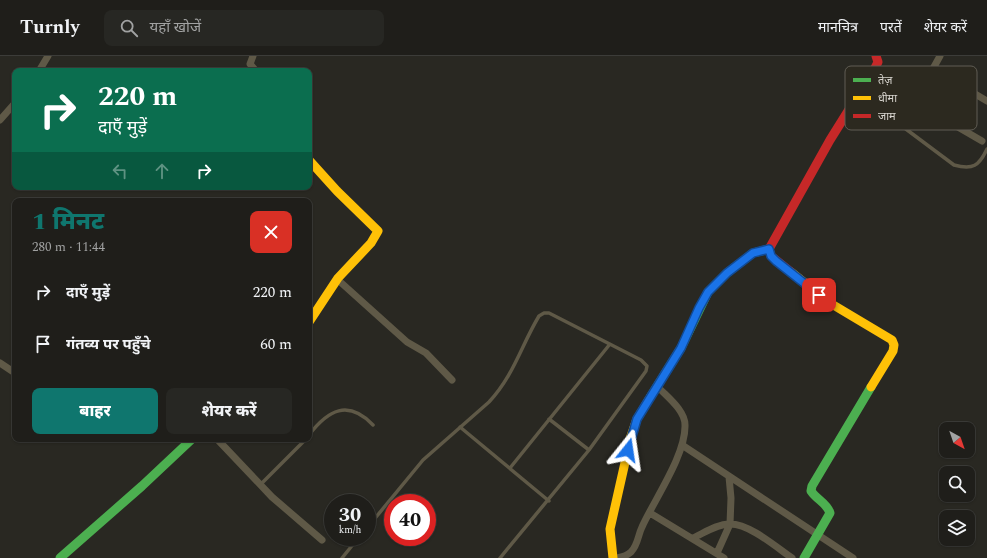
<!DOCTYPE html>
<html lang="hi">
<meta charset="utf-8">
<style>
:root{--surface:#1f1e1a;--page:#272723;--text:#f1f3f6;--muted:#a1a2a2;--line:#3c3c39;--accent:#0f766e}
body{margin:0;font-family:Spectral,"Noto Sans Devanagari",serif;background:var(--page);color:var(--text);height:100vh;display:flex;flex-direction:column;font-size:15px;white-space:nowrap}
*{box-sizing:border-box;margin:0}
p{font-size:13px;color:var(--muted)}
.icon{flex:none;width:22px;height:22px;fill:none;stroke:currentColor;stroke-width:2;stroke-linecap:round;stroke-linejoin:round}
.map{position:relative;flex:1;overflow:hidden}
.panel{position:absolute;left:12px;top:142px;width:300px;height:244px;display:flex;flex-direction:column;background:var(--surface);border-radius:8px;box-shadow:0 1px 3px #0004,0 0 0 1px var(--line)}
.panel>*{flex:none}
.guide{position:absolute;left:12px;top:12px;width:300px;height:122px;border-radius:8px;box-shadow:0 1px 3px #0004,0 0 0 1px var(--line);background:#0b6e4f;color:#fff;overflow:hidden}
.needle{width:26px;rotate:140deg}
.buttons{position:absolute;left:939px;top:366px;display:grid;gap:8px}
.buttons a{display:grid;place-items:center;width:36px;height:36px;border-radius:8px;background:var(--surface);box-shadow:0 1px 3px #0004,0 0 0 1px var(--line);font-size:20px}
.speed{position:absolute;left:324px;top:438px;display:flex;gap:8px;font-size:20px;font-weight:700;text-align:center}
.speed>*{display:grid;place-content:center;width:52px;height:52px;border-radius:50%;background:var(--surface);box-shadow:0 1px 3px #0004,0 0 0 1px var(--line);line-height:1}
.speed small{font-size:10px;font-weight:400}
.speed .limit{border:6px solid #d22;background:#fff;color:#111}
.pin{position:absolute;display:grid;place-items:center;width:34px;height:34px;color:#fff;margin:-17px;border-radius:8px;box-shadow:0 2px 6px #0006}
.me{position:absolute;width:44px;margin:-22px;rotate:15deg;stroke-linejoin:round;filter:drop-shadow(0 0 3px #0008)}
.turn{display:flex;align-items:center;gap:14px;height:84px;padding:0 20px;font-size:18px}
.turn .icon{width:52px;height:52px;stroke-width:2.5}
.turn b{display:block;font-size:28px;line-height:34px}
.lanes{display:flex;align-items:center;height:38px;padding:0 20px;background:#0003;justify-content:center;gap:20px;direction:ltr}
.lanes .off{opacity:.35}
.round{display:grid;place-items:center;flex:none;width:42px;height:42px;border-radius:8px;background:var(--page)}
.head{display:flex;align-items:center;justify-content:space-between;height:68px;padding:0 20px}
h1{font-size:24px;font-weight:800;line-height:30px;color:var(--accent)}
.button{display:flex;gap:8px;margin-top:auto;padding:8px 20px}
.button a{flex:1;height:46px;border-radius:8px;background:var(--accent);color:#fff;font-size:16px;font-weight:800;line-height:46px;text-align:center}
.button a+a{background:var(--page);color:var(--text)}
ul{padding:0;list-style:none}
li{display:flex;align-items:center;gap:12px;height:52px;padding:0 20px}
li div{flex:1}
li b{display:block;font-size:15px}
li em{font-style:normal}
header{display:flex;align-items:center;gap:24px;box-sizing:border-box;height:56px;padding:0 20px;background:var(--surface);border-bottom:1px solid var(--line)}
header strong{font-size:19px}
nav{display:flex;gap:22px;margin-inline-start:auto;font-size:14px}
.search{width:280px;height:36px;background:var(--page);display:flex;align-items:center;gap:10px;box-sizing:border-box;padding:0 14px;border-radius:8px;color:var(--muted);font-size:15px}
.map>svg:first-child{display:block}
</style>
<header>
<strong>Turnly</strong>
<div class="search"><svg class="icon" aria-label="search" viewBox="0 0 24 24"><circle cx="10" cy="10" r="6"/><path d="M15 15l6 6"/></svg>यहाँ खोजें</div>
<nav><a>मानचित्र</a><a>परतें</a><a>शेयर करें</a></nav>
</header>
<div class="map">
<svg width="987" height="502" viewBox="0 0 987 502">
<rect width="100%" height="100%" fill="#292822"/>
<g fill="none" stroke-linecap="round" stroke-linejoin="round">
<path stroke="#5f5947" stroke-width="3.5" d="M859,38L954,109C973,114 979,110 987,93
M549,363L589,394
M460,371L549,445
M309,379C328,354 348,343 373,369
M510,412L610,288
M260,429L306,383
M367,472L423,404L489,346C514,319 521,290 539,260L544,257H549L641,304L647,310L646,315L589,394L500,502
M342,502L359,481"/>
<path stroke="#5f5947" stroke-width="7" d="M253,0L250,8L256,15
M933,13L987,45
M39,15L48,0
M870,20L982,85
M915,45L940,0
M0,64L15,47
M337,223L407,286L426,297L452,324
M0,307L15,317
M217,383L272,441L322,484
M682,389L853,502
M650,457L724,502
M693,482C704,477 717,468 730,468C750,468 776,491 792,502
M717,497L730,468L731,442L729,421
M617,502C622,501 627,500 631,496C638,489 638,479 642,471C654,444 686,399 685,369C685,354 667,341 657,330"/>
<path stroke="#4caf50" stroke-width="9" d="M651,340L681,292L708,236L727,217L753,197L769,193
M60,502L142,430L192,383
M804,502L830,457C827,447 817,444 811,435L812,430L871,331"/>
<path stroke="#ffc107" stroke-width="9" d="M309,104L337,135L378,175L371,187L338,222L309,266
M791,216L830,247L892,284L894,289L893,295L871,331
M613,502L610,473L631,380L637,363L651,340"/>
<path stroke="#c62828" stroke-width="9" d="M791,216L771,200L769,193L830,84L875,12L878,6L876,0"/>
</g>
<g fill="none" stroke-linecap="round" stroke-linejoin="round">
<defs>
<path id="route" d="M628,394L637,363L681,292L699,252L708,236L727,217L753,197L769,193L771,200L776,205L819,239"/>
</defs>
<use href="#route" stroke="#114b97" stroke-width="10"/>
<use href="#route" stroke="#1a73e8" stroke-width="7"/>
</g>
<rect x="845" y="10" width="132" height="64" rx="6" fill="#2c291f" stroke="#605d54" stroke-width="1"/>
<rect x="853" y="22" width="18" height="4" fill="#4caf50"/>
<rect x="853" y="40" width="18" height="4" fill="#ffc107"/>
<rect x="853" y="58" width="18" height="4" fill="#c62828"/>
<g font-size="11" fill="#d9d6d0">
<text x="878" y="28">तेज़</text>
<text x="878" y="46">धीमा</text>
<text x="878" y="64">जाम</text>
</g>
</svg>
<div class="buttons">
<a><svg class="needle" viewBox="-14 -14 28 28"><path d="M0-13l5 13h-10z" fill="#e53935"/><path d="M0 13l5-13h-10z" fill="#a1a2a2"/></svg></a>
<a><svg class="icon" aria-label="search" viewBox="0 0 24 24"><circle cx="10" cy="10" r="6"/><path d="M15 15l6 6"/></svg></a>
<a><svg class="icon" aria-label="layers" viewBox="0 0 24 24"><path d="M12 4l9 5-9 5-9-5zM3 14l9 5 9-5"/></svg></a>
</div>
<div class="speed"><div>30<small>km/h</small></div><div class="limit">40</div></div>
<div class="pin" style="left:819px;top:239px;background:#d93025"><svg class="icon" aria-label="arrive" viewBox="0 0 24 24"><path d="M6 21V4h12l-3 4 3 4H6"/></svg></div>
<svg class="me" style="left:628px;top:394px" viewBox="-20 -20 40 40"><path d="M0-17L14 15 0 8-14 15z" fill="#1a73e8" stroke="#fff" stroke-width="4"/></svg>
<div class="guide">
<div class="turn"><svg class="icon" aria-label="right" viewBox="0 0 24 24"><path d="M7 20v-9h11M14 6l5 5-5 5"/></svg><div><b>220 m</b>दाएँ मुड़ें</div></div>
<div class="lanes"><svg class="icon off" aria-label="left" viewBox="0 0 24 24"><path d="M17 20v-9H6M10 6l-5 5 5 5"/></svg><svg class="icon off" aria-label="ahead" viewBox="0 0 24 24"><path d="M12 20V5M6 11l6-6 6 6"/></svg><svg class="icon" aria-label="right" viewBox="0 0 24 24"><path d="M7 20v-9h11M14 6l5 5-5 5"/></svg></div>
</div>
<section class="panel">
<div class="head"><div><h1>1 मिनट</h1><p>280 m · 11:44</p></div><a class="round" style="background:#d93025;color:#fff"><svg class="icon" aria-label="close" viewBox="0 0 24 24"><path d="M6 6l12 12M18 6L6 18"/></svg></a></div>
<ul>
<li><svg class="icon" aria-label="right" viewBox="0 0 24 24"><path d="M7 20v-9h11M14 6l5 5-5 5"/></svg><div><b>दाएँ मुड़ें</b></div><em>220 m</em></li>
<li><svg class="icon" aria-label="arrive" viewBox="0 0 24 24"><path d="M6 21V4h12l-3 4 3 4H6"/></svg><div><b>गंतव्य पर पहुँचे</b></div><em>60 m</em></li>
</ul>
<div class="button"><a>बाहर</a><a>शेयर करें</a></div>
</section>
</div>
